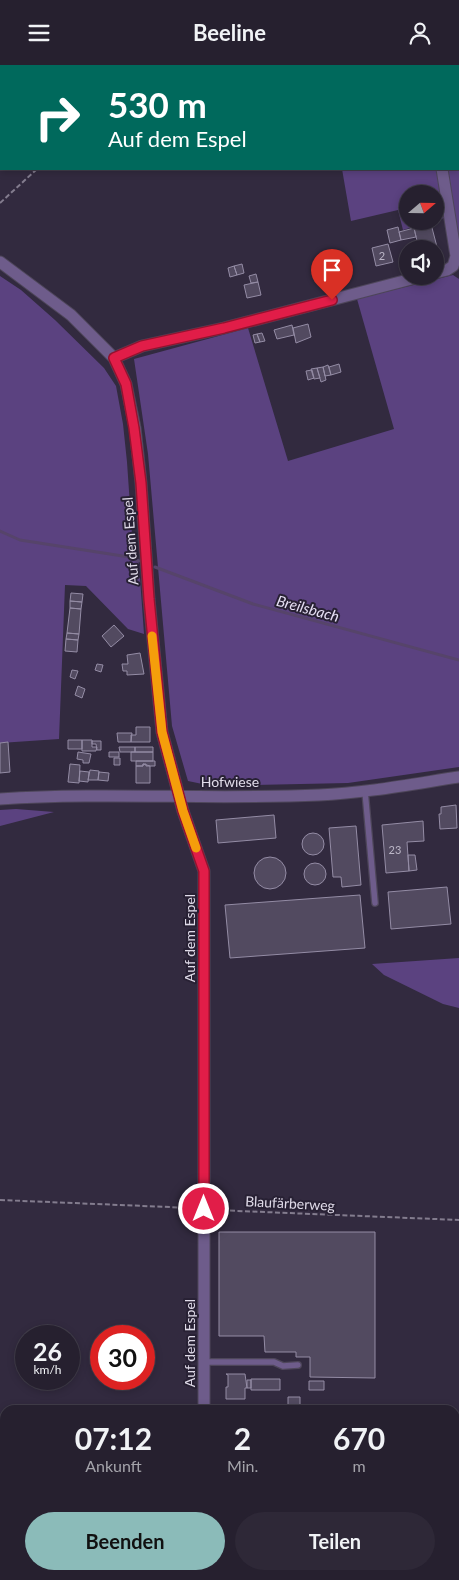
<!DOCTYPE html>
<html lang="de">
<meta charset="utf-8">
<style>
:root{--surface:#26202f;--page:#2e2837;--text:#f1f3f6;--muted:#a4a3aa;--line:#423e4b;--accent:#8bbbb9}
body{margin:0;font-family:Lato,sans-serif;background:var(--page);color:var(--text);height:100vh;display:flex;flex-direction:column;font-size:19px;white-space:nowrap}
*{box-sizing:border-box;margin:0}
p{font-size:16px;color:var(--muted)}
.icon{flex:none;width:28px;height:28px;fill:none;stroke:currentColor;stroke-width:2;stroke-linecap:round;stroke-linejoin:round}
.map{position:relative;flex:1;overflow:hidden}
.side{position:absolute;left:0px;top:1340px;width:460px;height:175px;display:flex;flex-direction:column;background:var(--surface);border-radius:15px 15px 0 0;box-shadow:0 2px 8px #0003,0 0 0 1px var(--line)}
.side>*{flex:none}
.banner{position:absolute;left:0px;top:0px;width:460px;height:105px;box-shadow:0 2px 8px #0003,0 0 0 1px var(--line);background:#00695c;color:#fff;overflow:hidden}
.needle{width:32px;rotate:70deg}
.tools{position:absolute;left:399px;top:120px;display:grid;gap:10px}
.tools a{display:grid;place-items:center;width:45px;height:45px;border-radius:50%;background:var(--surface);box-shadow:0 2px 8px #0003,0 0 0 1px var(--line);font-size:25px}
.speed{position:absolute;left:15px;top:1260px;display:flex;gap:10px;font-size:25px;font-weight:700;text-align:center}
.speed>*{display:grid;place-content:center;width:65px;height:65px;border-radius:50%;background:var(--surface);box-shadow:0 2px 8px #0003,0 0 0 1px var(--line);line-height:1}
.speed small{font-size:12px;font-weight:400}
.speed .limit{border:8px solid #d22;background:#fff;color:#111}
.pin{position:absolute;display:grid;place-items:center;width:42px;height:42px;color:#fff;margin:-51px -21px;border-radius:50% 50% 50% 0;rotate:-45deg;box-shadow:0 0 5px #0007}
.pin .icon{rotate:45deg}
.me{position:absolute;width:55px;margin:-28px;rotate:0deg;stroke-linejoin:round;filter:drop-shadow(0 0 4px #0008)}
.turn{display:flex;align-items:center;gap:18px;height:105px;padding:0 25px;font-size:22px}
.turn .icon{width:65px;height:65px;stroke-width:2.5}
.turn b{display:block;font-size:35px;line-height:42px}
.eta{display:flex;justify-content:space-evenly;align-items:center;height:85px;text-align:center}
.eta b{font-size:30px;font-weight:700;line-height:35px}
.cta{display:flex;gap:10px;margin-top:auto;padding:10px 25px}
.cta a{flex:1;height:58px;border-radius:30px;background:var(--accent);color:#111;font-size:20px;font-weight:700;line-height:58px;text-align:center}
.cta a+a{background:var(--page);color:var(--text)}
header{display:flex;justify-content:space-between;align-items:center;height:65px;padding:0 25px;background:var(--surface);font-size:22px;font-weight:700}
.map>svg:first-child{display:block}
</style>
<header><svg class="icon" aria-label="menu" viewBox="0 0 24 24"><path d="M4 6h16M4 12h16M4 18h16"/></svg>Beeline<svg class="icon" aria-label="person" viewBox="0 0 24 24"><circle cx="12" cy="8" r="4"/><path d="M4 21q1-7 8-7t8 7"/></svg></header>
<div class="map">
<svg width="459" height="1515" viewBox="0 0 459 1515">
<rect width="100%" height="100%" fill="#322a3f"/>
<path fill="#5b4280" d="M432,0H459V178L448,104H459V1H432Z
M342,104H439L447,152L435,156V129H408V156H433L403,165L398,145L351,156Z
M453,210L459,214V702L348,718L212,721L188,716L172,661L148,389L134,294L248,263L288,396L394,364L357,234Z
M0,211L21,225L55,255L104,303L116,321L123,359L127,397L133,484L139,499L144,569L128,564L86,521L65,520L59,674L0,678Z
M16,744L54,747L0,761V745Z
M459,893V943L443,939L384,910L372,899Z"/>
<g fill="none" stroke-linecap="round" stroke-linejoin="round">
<path stroke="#56446a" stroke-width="3" d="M0,466L20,475L129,492L139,496
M155,502L253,539L459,595"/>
</g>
<path fill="#524a60" stroke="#948ca5" d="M431,159L437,182L419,184L414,163Z
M398,162L401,175L390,178L387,165Z
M414,163L416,172L401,175L399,167Z
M388,179L393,197L376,201L372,183Z
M242,199L244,208L237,210L234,201Z
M234,201L237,210L230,212L228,203Z
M256,209L258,217L251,218L249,211Z
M258,217L261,230L247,233L244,220Z
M308,259L311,272L296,278L293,263Z
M292,260L294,270L277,274L274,265Z
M262,268L265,276L260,277L257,269Z
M257,269L260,277L255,278L253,270Z
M339,299L341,307L331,310L329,302Z
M328,300L331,310L325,311L323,302Z
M323,302L326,315L321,317L317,303Z
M317,303L320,313L314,314L311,304Z
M312,305L314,313L308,315L306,306Z
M71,528L83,529L82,537L70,536Z
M70,536L82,537L81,544L70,543Z
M70,543L81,544L79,569L67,568Z
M114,560L124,571L111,582L102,571Z
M67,568L79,569L78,575L66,574Z
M66,574L78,575L77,587L65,586Z
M140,588L144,609L127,610V606H123L122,599H128L127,590Z
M97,599L103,600L101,607L95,605Z
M72,605L78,606L75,614L70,612Z
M78,621L85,624L82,633L75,630Z
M136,662H150V677H131V670H136Z
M117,668H132L131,677H118Z
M68,675H82V684H68Z
M82,675H92V682H97L96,686H82Z
M92,676H101V685H97L96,679H92Z
M8,677L10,707L0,708V678Z
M119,682H135V687H120Z
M135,682H153V687H135Z
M78,687L91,689L89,698H83V695L77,694Z
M109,687H119V692H109Z
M131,687H153V696H131Z
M114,693H120V700H114Z
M136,696H155V701H146V699H143V701H136Z
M70,699L80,700L79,718L68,717Z
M143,699L150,701V718H136V701H143Z
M90,705L99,706L98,715H88Z
M80,706L89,707L88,717L79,716Z
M99,707L109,708L108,716L98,715Z
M456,740L457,763L440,764L439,749H441V742Z
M274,750L276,773L218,778L216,755Z
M423,756L424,776L407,777L409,806L386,808L382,760Z
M356,761L361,820L342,822L341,812H333L329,763Z
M302 779a11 11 0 1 1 22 0a11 11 0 1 1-22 0Z
M408,790H415L417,805L409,806Z
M254 808a16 16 0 1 1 32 0a16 16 0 1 1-32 0Z
M304 809a11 11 0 1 1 22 0a11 11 0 1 1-22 0Z
M447,822L451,859L391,864L388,827Z
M360,830L365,883L230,893L225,840Z
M219,1167H375V1313L310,1312V1292H296V1287H265L264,1271H219Z
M226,1309H245L247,1323H245V1334H226V1322H228V1310Z
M251,1314H280V1325H251Z
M247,1315H251V1323H247Z
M309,1316H324V1325H309Z
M288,1332H300V1345H288Z
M1,1471L5,1473L3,1481L0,1479Z"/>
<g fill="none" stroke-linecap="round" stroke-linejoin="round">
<defs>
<path id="lane" d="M365,726L375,838
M204,1297H274L283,1301L298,1300"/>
<path id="street" d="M426,0V1
M0,197L71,250L114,293L126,319L135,363L141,418L149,534L162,667L183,746L204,806V1345
M435,208L447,205L453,201L456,191L442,104
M114,293L142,281L224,263L423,211
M0,734C106,727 213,735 319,730C366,728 413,719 459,712
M203,1515V1510"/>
</defs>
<use href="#lane" stroke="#4e465a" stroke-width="8"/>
<use href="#street" stroke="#4e465a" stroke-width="13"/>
<path stroke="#837c8e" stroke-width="2" stroke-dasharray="5 2.5" stroke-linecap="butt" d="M146,1L147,0
M0,138L37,104
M0,1135L192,1143
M215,1145L459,1155"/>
<use href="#lane" stroke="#6e5c8b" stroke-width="5.5"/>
<use href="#street" stroke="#6e5c8b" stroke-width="11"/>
</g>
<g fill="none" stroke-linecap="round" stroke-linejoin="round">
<defs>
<path id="route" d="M204,1144V806L183,746L162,667L149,534L141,418L134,363L126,319L114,293L142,281L224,263L332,235"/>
</defs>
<use href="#route" stroke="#92132f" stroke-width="12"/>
<use href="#route" stroke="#e11d48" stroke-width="9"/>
<path stroke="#f59e0b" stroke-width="9" d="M152,571L162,667L183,746L196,783"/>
</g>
<g text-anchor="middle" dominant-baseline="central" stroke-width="4" stroke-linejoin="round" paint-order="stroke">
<g font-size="11" fill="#bcb7c7">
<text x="382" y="190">2</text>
<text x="395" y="784">23</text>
</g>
<g font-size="14" fill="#e0dbe9" stroke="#282134">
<text transform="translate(130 476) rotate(-94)">Auf dem Espel</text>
<text x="230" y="716">Hofwiese</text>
<text transform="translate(189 873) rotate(-90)">Auf dem Espel</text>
<text transform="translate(290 1138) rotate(3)">Blaufärberweg</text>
<text transform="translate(189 1278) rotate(-90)">Auf dem Espel</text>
</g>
<g font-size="15" font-style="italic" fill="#e6dff4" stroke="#282134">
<text transform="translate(308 543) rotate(15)">Breilsbach</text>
</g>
</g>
</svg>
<div class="tools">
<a><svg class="needle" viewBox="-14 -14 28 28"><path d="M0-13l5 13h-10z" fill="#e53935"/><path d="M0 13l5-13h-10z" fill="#a4a3aa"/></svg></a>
<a><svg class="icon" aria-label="sound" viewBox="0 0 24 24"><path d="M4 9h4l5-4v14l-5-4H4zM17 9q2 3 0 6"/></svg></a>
</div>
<div class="speed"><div>26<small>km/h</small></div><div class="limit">30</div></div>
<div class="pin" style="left:332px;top:235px;background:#d93025"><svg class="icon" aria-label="arrive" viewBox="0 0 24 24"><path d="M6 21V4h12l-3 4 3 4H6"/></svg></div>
<svg class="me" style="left:204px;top:1144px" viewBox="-20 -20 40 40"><circle r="17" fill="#e11d48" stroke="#fff" stroke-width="3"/><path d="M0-11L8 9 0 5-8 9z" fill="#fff"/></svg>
<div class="banner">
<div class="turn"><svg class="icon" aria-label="right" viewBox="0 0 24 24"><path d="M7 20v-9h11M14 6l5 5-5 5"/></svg><div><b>530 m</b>Auf dem Espel</div></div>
</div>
<section class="side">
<div class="eta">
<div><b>07:12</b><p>Ankunft</p></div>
<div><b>2</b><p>Min.</p></div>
<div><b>670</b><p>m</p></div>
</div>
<div class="cta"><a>Beenden</a><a>Teilen</a></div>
</section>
</div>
